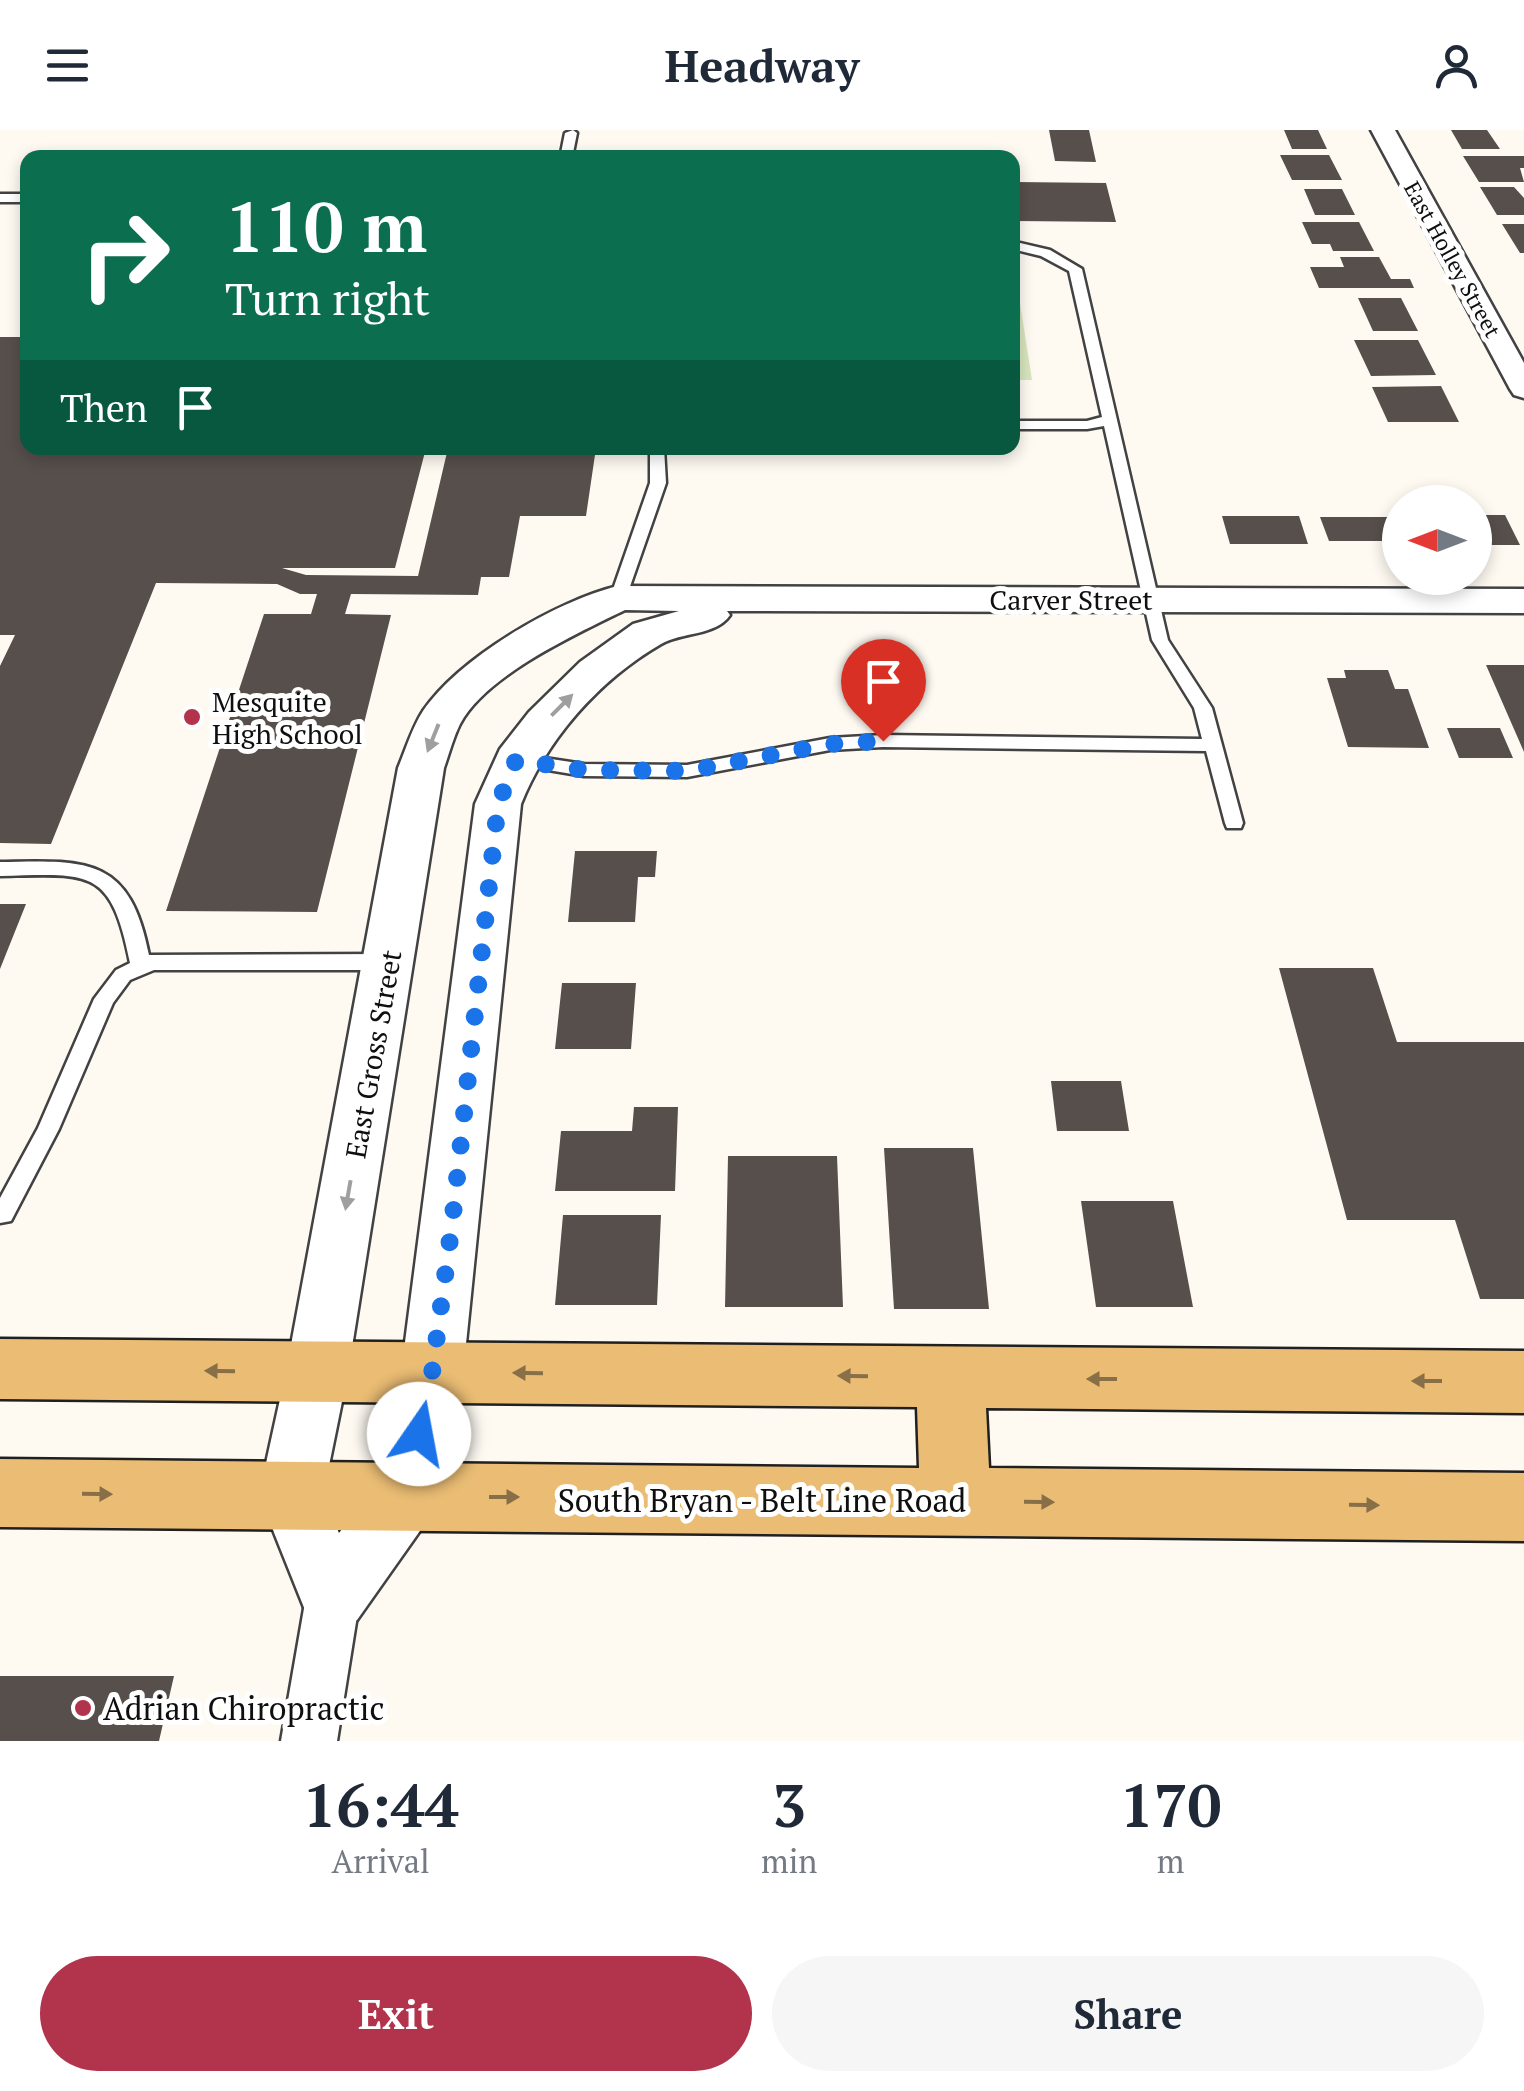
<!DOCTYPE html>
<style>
:root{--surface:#fff;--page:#f6f6f7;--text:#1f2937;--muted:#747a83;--accent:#b2344c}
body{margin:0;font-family:"PT Serif",serif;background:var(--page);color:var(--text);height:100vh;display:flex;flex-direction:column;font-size:38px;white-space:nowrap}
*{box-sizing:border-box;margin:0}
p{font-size:32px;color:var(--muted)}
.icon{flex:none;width:55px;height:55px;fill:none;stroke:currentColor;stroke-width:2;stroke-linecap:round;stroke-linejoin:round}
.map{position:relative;height:1611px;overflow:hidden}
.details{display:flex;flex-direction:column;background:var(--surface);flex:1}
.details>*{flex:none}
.top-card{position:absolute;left:20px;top:20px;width:1000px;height:305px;border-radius:20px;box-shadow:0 5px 15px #0003;background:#0b6e4f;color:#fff;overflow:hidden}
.needle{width:65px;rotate:270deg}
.buttons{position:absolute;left:1382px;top:355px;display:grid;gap:20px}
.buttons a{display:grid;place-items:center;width:110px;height:110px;border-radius:50%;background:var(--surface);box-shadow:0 5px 15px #0003;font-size:50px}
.pin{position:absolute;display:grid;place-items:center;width:85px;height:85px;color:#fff;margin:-102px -42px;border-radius:50% 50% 50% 0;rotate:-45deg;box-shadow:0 0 10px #0007}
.pin .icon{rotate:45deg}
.me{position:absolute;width:110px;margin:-55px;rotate:12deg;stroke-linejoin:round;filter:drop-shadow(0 0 8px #0008)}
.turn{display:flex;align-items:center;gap:35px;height:210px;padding:0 40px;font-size:45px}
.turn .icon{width:130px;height:130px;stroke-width:2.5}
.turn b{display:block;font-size:70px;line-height:85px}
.then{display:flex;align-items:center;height:95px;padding:0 40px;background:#0003;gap:20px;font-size:38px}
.eta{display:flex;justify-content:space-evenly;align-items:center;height:170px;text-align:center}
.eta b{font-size:60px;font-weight:700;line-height:70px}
.button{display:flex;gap:20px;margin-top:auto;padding:20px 40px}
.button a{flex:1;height:115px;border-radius:60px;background:var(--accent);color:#fff;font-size:40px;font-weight:700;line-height:115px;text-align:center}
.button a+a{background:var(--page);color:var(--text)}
header{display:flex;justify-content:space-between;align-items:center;height:130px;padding:0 40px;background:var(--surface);font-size:45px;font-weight:700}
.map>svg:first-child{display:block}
</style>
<header><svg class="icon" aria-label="menu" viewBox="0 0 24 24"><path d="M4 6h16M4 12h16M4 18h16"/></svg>Headway<svg class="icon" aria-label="person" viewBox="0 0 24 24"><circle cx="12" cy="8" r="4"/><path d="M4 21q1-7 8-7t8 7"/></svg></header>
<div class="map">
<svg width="1524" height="1611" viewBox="0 0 1524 1611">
<rect width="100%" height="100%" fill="#fefaf2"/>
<path fill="#d8e6be" d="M1012,128H1013L1032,250H1013Z"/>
<path fill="#574f4c" d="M1049,0H1089L1096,32L1055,31Z
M1284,0H1318L1327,19H1292Z
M1451,0H1487L1500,19H1462Z
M1280,25H1329L1342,50H1292Z
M1463,26H1524V38H1520L1524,52H1479Z
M1012,52L1106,53L1116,92L1012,91Z
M1480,57H1514L1524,68V85H1497Z
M1304,59H1342L1355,85H1315Z
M1302,92H1359L1374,121H1333L1330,114H1312Z
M1502,94H1524V123H1520Z
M1340,127H1379L1391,149H1410L1414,158H1319L1310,137H1344Z
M1358,168H1401L1418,201H1373Z
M28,198V318H426L395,438H282L306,445L418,446L448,318H596L586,386H520L509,447H481L478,465L351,464L345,484L391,485L317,782L166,781L264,484H311L317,464H300L277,454L156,453L51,714L0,713V536L15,505H0V207H22Z
M1354,210H1418L1436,245L1371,246Z
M1441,256L1459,292H1388L1372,257Z
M1475,385H1505L1520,415H1475Z
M1222,386H1299L1308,414H1230Z
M1320,387H1400V411H1329Z
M1486,535H1524V622Z
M1344,540H1388L1395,559H1408L1429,618L1348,617L1327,548H1346Z
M1447,598H1500L1513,628H1459Z
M575,721H657L655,747H638L635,792H568Z
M0,774H26L0,839Z
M1279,838H1373L1397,912H1524V1169H1480L1455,1090H1347Z
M562,853H636L631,919H555Z
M1051,951H1121L1129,1001H1057Z
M634,977H678L675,1061H555L561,1001H632Z
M884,1018H973L989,1179H894Z
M728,1026H837L843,1177H725Z
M1081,1071H1173L1193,1177H1096Z
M563,1085H661L657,1175H555Z
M0,1546H174L159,1611H0Z"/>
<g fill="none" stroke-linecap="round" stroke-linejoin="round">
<defs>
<path id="service" d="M573,0L577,3L572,28H560L565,3Z
M0,64H28V72H0Z
M1012,111L1050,120L1082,139L1168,510L1212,578L1243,693L1241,698H1227L1225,693L1206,621L883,617L830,620L687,647L584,646L512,634L509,630L512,626L518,624L584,634L687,635L830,608L883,605L1202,609L1194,578L1152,510L1104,296L1087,299H1012V291H1087L1102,287L1069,141L1041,126L1012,119Z
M650,318H664L666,353L626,468L618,473L610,468L650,353Z
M0,732C88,730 130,727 149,825L388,824L395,827L398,832L395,837L388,840H154L130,850L113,873L59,999L11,1091L0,1093V1068L38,998L94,869L116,840L130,833C111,737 90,744 0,746Z"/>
<path id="minor" d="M1371,0H1395L1524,233V268L1514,265L1510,259Z
M333,1441L352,1448L360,1467L337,1611H281L306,1467L314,1448Z"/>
<path id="tertiary" d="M618,456L1524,459V483L727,481L730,485C716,506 681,502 661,514C599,550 547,609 521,674L463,1243L438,1366L429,1388L357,1490L333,1500L309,1490L259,1365L286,1242L398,638C406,619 412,598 423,581C459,528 556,471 618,456ZM625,480L679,481L633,494L580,532L529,582L500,619L475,674L401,1243L377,1353L339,1403L323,1365L348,1242L444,638C449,624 453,608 460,594C486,545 576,504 625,480Z"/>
<path id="primary" d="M0,1209L1524,1221V1283L986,1278L989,1338L1524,1343V1411L0,1397V1329L919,1338L917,1277L0,1269Z"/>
</defs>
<use href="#service" stroke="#424242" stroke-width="5"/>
<use href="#minor" stroke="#424242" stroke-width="5"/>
<use href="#tertiary" stroke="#424242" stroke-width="5"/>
<use href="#primary" stroke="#202020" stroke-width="5"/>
<use href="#service" fill="#fff" fill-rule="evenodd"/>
<use href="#minor" fill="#fff" fill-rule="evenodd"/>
<use href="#tertiary" fill="#fff" fill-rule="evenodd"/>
<use href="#primary" fill="#ebbd74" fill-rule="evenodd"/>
</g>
<defs><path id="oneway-solid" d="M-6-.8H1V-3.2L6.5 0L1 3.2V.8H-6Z" transform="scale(2.5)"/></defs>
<g fill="#9f9f9f">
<use href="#oneway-solid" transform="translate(562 575) rotate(-45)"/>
<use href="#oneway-solid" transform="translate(433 608) rotate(112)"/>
<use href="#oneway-solid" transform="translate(348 1065) rotate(100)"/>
</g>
<g fill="#886f47">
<use href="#oneway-solid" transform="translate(220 1241) rotate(-179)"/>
<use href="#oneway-solid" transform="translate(528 1243) rotate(-179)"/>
<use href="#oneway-solid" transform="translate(853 1246) rotate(-179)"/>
<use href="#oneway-solid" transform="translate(1102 1249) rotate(-180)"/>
<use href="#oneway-solid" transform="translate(1427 1251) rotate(-180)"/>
<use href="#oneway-solid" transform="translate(97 1364) rotate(1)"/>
<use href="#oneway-solid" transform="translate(504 1367)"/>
<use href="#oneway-solid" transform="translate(1039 1372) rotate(1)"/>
<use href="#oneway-solid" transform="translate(1364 1375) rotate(1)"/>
</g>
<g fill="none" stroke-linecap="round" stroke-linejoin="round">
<path stroke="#1a73e8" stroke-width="18" stroke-dasharray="0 32.4" d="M419,1304L432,1243L452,1094L498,674L516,630L584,640L688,641L830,614L883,611"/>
</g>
<g fill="#b2344c" stroke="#fff" stroke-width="4">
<circle cx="192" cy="587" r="10"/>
<circle cx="83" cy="1578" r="10"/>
</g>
<g text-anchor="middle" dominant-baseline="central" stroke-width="10" stroke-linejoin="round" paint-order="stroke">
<g font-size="22" fill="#0f0f0f" stroke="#fff">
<text transform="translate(1453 129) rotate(61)">East Holley Street</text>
</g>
<g font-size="28" fill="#0f0f0f" stroke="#fff">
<text x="1071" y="469">Carver Street</text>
<text transform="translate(373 924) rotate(-80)">East Gross Street</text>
</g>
<g font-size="28" fill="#0f0f0f" stroke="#fff" text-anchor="start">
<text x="212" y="571">Mesquite<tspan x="212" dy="32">High School</tspan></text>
</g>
<g font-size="32" fill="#0f0f0f" stroke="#fff">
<text x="762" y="1370">South Bryan - Belt Line Road</text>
</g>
<g font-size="32" fill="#0f0f0f" stroke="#fff" text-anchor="start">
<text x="103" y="1578">Adrian Chiropractic</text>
</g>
</g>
</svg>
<div class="buttons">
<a><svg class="needle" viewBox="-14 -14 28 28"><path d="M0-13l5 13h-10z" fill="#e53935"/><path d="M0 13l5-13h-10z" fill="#747a83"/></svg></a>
</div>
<div class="pin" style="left:883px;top:611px;background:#d93025"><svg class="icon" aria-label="arrive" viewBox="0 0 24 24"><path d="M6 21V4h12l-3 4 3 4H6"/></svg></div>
<svg class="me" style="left:419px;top:1304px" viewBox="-20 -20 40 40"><circle r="19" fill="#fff"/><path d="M0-13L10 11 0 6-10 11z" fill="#1a73e8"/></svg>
<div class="top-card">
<div class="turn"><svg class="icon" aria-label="right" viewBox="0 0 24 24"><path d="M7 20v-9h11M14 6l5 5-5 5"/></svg><div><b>110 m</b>Turn right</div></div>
<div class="then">Then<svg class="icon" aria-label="arrive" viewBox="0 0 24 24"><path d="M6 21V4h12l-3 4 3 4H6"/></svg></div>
</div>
</div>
<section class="details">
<div class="eta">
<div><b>16:44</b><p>Arrival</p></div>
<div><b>3</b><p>min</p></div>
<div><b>170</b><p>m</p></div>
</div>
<div class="button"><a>Exit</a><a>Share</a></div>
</section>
